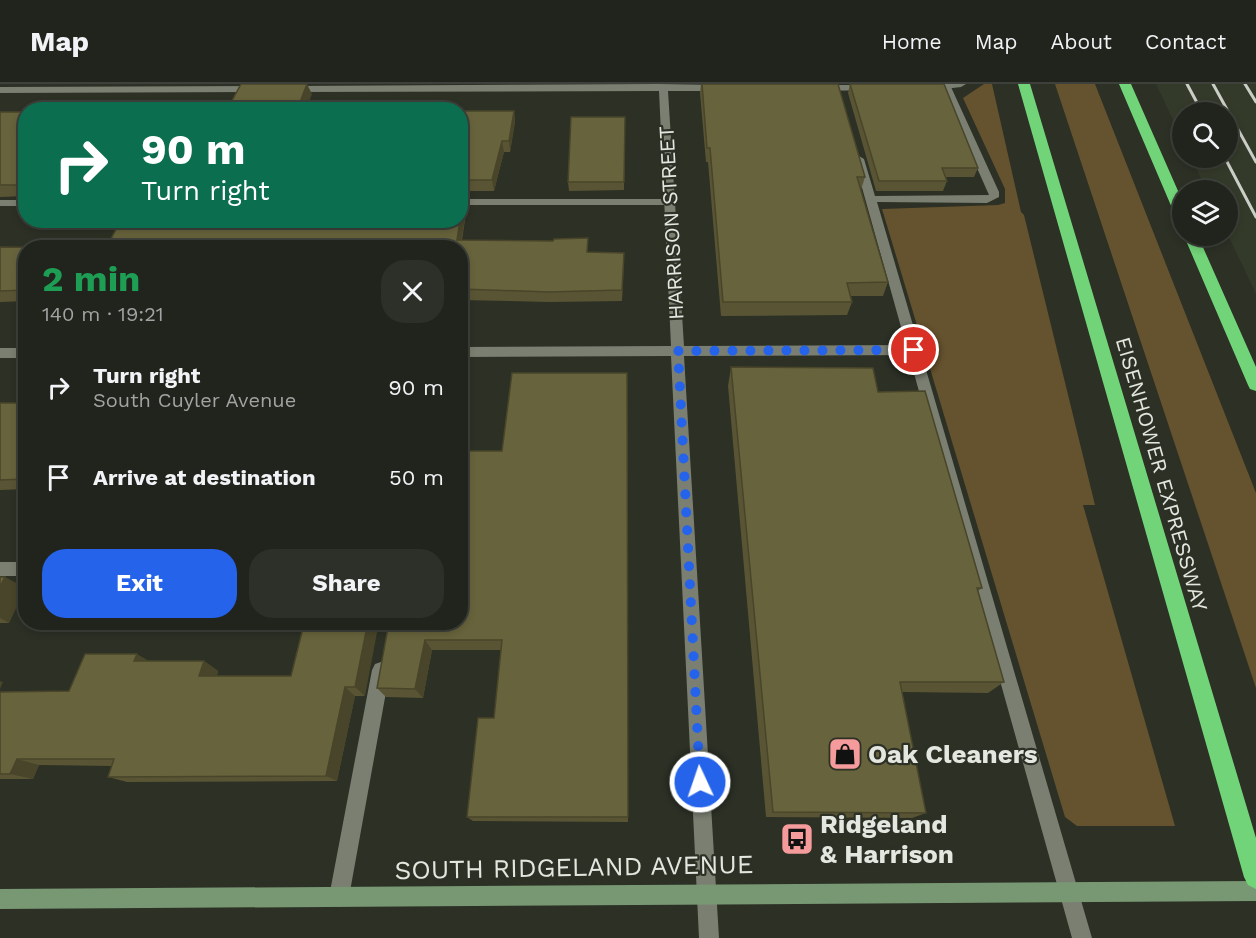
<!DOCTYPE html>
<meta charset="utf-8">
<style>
:root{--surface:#21241c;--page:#2d3029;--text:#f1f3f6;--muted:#a2a4a3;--line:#3e413b;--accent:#2563eb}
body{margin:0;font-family:"Work Sans",sans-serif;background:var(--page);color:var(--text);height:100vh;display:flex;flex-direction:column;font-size:22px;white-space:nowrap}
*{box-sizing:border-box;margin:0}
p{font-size:20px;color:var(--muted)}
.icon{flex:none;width:33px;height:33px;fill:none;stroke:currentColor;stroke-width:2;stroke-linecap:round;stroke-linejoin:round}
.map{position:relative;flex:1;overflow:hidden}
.drawer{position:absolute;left:18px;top:156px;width:450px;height:390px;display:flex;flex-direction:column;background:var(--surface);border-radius:24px;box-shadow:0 3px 9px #0003,0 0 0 2px var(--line)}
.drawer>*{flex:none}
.hud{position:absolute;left:18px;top:18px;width:450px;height:126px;border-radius:24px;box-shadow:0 3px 9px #0003,0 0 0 2px var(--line);background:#0b6e4f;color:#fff;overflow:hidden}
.buttons{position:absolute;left:1172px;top:18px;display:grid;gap:12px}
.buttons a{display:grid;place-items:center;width:66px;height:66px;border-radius:50%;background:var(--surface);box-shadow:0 3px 9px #0003,0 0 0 2px var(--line);font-size:30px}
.pin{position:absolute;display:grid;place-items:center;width:51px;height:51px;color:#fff;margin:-26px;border:3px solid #fff;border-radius:50%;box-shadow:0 2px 6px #0007}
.me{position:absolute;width:66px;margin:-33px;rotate:357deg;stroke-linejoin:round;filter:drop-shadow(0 0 4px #0008)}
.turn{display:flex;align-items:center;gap:21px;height:126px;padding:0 24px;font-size:27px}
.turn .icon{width:78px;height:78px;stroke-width:2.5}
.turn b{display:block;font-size:42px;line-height:51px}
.round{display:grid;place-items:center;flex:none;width:63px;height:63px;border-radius:24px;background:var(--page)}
.headline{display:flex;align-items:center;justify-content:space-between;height:102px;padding:0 24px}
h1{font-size:36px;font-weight:700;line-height:45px;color:#1e9e55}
.cta{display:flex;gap:12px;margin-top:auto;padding:12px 24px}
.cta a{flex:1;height:69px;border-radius:24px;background:var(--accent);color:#fff;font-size:24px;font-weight:700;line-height:69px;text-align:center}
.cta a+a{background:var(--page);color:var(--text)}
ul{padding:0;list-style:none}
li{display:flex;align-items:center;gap:18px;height:90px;padding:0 24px}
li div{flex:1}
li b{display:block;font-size:22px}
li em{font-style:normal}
header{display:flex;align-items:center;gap:36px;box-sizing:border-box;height:84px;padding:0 30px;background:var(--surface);border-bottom:2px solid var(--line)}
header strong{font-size:28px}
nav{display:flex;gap:33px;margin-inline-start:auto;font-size:21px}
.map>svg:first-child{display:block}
</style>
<header>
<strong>Map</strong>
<nav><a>Home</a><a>Map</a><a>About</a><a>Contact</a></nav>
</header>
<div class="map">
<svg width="1256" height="854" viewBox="0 0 1256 854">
<rect width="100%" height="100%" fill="#2c3025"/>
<path fill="#343a29" d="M1156,0H1256V210L1227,149V106H1207L1191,74H1227V28H1182V55Z"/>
<path fill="#65522e" d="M984,0H992L1021,128L1024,131L1095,421H1083L1175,742H1077L1065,733L882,125L998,121L1005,119V105L963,14Z
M1055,0H1095L1256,409V604Z"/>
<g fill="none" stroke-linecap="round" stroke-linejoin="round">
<path fill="#7a7f72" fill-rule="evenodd" d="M943,1L951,3L999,108V113L987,119L877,118L1092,854H1072L854,75L859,72L864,75L875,112L989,111L941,3Z
M460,115H669L675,118L669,121H460Z
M0,116H26V122H0Z
M0,478H26V492H0Z
M381,578L387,580L390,586L349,813L346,820L339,823L332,820L329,813L372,586L375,580Z"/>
<path fill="#7a7f72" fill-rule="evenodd" d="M658,0L720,1L725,4L720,7H668L684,262L914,261L920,266L914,271L684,272L719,854H699L671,272L460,273V263L671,262L659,7L291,8L286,5L291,2Z
M937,0H966L961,3L927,7L922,4Z
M870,1L873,2V6L819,7L814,4L819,1Z
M0,3L258,2L263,5L258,8L0,9Z
M0,264H26V274H0Z"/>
<path fill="#789874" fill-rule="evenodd" d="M1256,797V817L0,825V805Z"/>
<path fill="#72d478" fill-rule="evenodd" d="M1018,0H1030L1256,754V805L1248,801L1244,793Z
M1119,0H1131L1182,116V135L1175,131Z
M1184,152H1198L1256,283V307L1250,305L1248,301Z"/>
<path stroke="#cbcec7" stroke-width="3" d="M1187,0L1202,28
M1213,0L1256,78
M1245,0L1256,18
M1225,74L1256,133"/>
</g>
<path fill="#595534" d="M701,0H838L865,93L861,106L888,198L883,212H851L852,218L847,231L721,232L708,78H706L700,9Z
M850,0L978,84L974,93H945L947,97L943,107H876L848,9Z
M460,27H514L515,38L510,68H504L494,107H470L469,113H465L467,123L462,156L588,168L624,169L622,217L550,218L460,216Z
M0,28H26V112L0,113Z
M625,33L624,106L569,107L568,98Z
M0,163L26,164V217L0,218Z
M731,283L878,308L982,504L978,507L1004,598L988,609L902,608L926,729L912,734L766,733L728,302Z
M627,289L628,738L473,737L467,733L494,634L501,566H432L423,614L386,613L377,604L502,367Z
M0,319H26V405L0,406Z
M0,493L9,539H0Z
M55,538H115L113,544H65Z
M303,544L365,612H355L337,697L127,698L108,693L112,682L39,681L33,695H0V608L69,607L150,577H204L218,587L217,592H291Z"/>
<path fill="#48452a" d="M307,0L312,10L306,26H297Z
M514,27L515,38L510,68L509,57Z
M502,57L504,68L494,107L492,96Z
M467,96L470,107L469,113L466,102Z
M464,112L467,123L460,164L457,156Z
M624,169V180L622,217V206Z
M5,493L26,504L9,539L0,534V503Z
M104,538H115L113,544Z
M368,538H379L365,612L355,603Z
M425,556L432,566L423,614L415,605Z
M137,570L154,580L134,577Z
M204,577L218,587L214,601L199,592Z
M0,597L3,598L0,605Z
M345,603L355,612L337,697L326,692Z
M17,675L39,681L33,695L10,690Z"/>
<path fill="#67633c" stroke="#48452a" stroke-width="1.5" d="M241,0H307L297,26H227Z
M702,0H838L865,93H857L888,198L847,199L852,218H723L710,64H707Z
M850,0H944L978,84H942L947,97H879Z
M460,27H514L509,57H502L492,96H467L466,102H460Z
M0,28H26V101H0Z
M571,33H625L624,98H568Z
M460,112H464L460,136Z
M121,136H460L457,156L553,157L554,155L588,154L587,168L624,169L622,206L549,208L460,205V164H106Z
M0,163L99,164H26V206L0,207Z
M731,283L873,284L878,308L925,307L982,504H977L1004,598H900L926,729L773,728Z
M512,289H627L628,733H467L478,634H494L502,556H425L415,605L377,604L389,538H460V367H502Z
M0,319H26V395L0,396Z
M0,493H5L0,503Z
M314,538H368L355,603H345L326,692L108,693L114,675H17L10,690H0V608L69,607L85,570H137L134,577H204L199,592H291L303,544H313Z"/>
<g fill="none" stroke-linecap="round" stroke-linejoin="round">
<path stroke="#2563eb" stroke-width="10" stroke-dasharray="0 18" d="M700,698L678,267L914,266"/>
</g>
<defs>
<symbol id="shop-square" viewBox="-11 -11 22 22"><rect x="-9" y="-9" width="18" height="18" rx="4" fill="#f59b9b" stroke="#2c3025"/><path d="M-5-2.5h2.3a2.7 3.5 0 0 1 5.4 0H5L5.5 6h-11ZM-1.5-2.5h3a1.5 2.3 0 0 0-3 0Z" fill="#111"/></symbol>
<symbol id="bus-square" viewBox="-11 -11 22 22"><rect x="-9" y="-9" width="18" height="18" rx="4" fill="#f59b9b" stroke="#2c3025"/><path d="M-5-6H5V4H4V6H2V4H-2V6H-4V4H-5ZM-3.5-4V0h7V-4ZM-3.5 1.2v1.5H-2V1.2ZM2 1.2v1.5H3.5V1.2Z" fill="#111"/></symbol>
</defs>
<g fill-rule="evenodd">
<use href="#shop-square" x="826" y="651" width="38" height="38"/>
<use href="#bus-square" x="778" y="736" width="38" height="38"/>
</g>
<g text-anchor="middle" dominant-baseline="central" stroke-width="4.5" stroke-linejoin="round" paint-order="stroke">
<g font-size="21" fill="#e4e7e0" stroke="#2c3025">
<text transform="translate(671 139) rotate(-93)">HARRISON STREET</text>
<text transform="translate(1162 390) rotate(74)">EISENHOWER EXPRESSWAY</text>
</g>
<g font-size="26" font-weight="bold" fill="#e4e7e0" stroke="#2c3025" text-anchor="start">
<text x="868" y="670">Oak Cleaners</text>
<text x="820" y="740">Ridgeland<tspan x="820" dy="30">&amp; Harrison</tspan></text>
</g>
<g font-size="26" fill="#e4e7e0" stroke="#2c3025">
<text transform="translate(574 783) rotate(-1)">SOUTH RIDGELAND AVENUE</text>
</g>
</g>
</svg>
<div class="buttons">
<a><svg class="icon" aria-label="search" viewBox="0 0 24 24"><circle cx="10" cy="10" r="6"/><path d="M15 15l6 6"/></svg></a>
<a><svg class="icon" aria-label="layers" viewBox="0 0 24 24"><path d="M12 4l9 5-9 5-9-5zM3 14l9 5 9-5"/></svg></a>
</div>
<div class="pin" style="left:914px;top:266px;background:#d93025"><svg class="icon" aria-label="arrive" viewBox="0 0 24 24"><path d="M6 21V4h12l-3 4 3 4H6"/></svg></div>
<svg class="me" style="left:700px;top:698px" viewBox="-20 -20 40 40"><circle r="17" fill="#2563eb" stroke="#fff" stroke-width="3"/><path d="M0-11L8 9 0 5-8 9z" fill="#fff"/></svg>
<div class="hud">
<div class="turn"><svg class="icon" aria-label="right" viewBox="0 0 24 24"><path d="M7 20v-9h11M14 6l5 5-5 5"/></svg><div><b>90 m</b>Turn right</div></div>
</div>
<section class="drawer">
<div class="headline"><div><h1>2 min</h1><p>140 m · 19:21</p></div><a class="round"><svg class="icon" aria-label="close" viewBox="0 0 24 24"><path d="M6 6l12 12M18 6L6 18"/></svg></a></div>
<ul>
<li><svg class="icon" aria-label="right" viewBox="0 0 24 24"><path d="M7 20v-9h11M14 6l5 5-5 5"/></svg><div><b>Turn right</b><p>South Cuyler Avenue</p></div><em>90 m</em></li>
<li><svg class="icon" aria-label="arrive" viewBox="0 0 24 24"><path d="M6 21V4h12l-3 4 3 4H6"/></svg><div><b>Arrive at destination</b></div><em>50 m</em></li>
</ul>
<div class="cta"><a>Exit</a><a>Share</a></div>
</section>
</div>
